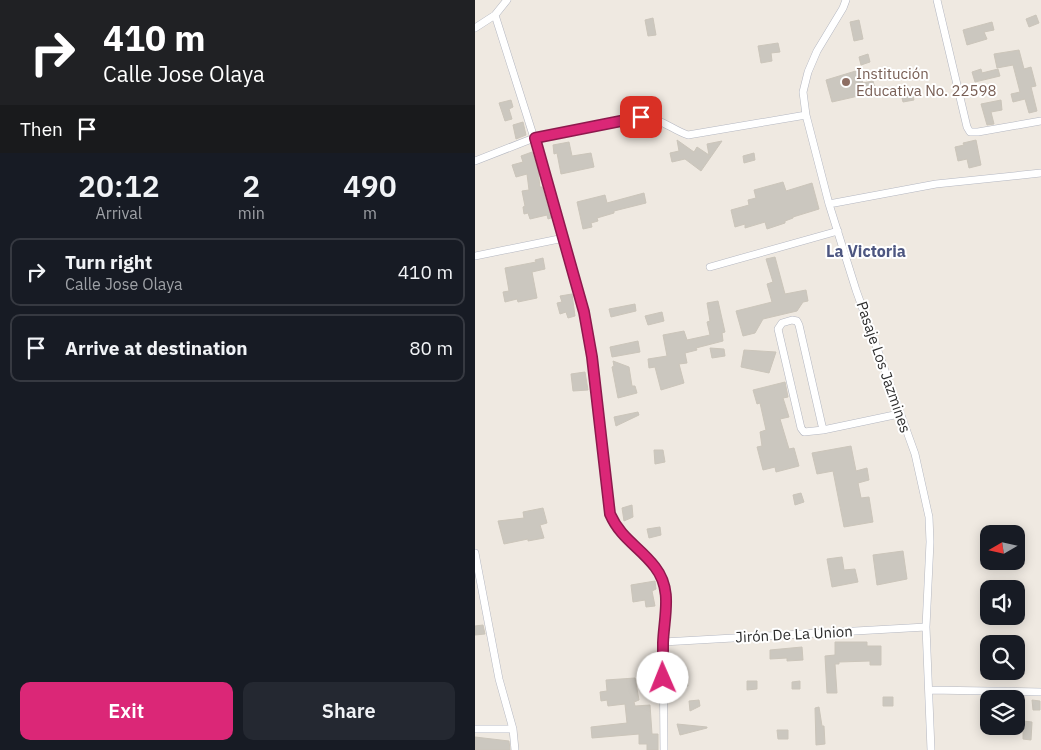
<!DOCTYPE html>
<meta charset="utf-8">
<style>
:root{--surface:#171b24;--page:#242831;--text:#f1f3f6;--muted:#9ea1a6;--line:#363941;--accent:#db2777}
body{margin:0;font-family:"IBM Plex Sans",sans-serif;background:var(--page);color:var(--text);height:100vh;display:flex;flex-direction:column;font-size:19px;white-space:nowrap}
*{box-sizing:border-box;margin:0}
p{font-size:16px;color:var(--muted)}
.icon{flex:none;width:28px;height:28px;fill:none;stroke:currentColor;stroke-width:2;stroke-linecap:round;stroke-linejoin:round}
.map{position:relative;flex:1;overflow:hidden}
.side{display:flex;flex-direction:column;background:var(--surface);width:475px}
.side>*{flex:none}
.top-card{background:#202124;color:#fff;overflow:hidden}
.needle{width:32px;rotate:261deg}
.controls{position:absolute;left:505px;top:525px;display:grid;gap:10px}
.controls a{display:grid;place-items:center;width:45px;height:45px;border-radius:10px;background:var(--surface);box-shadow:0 2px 12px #0003;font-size:25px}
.pin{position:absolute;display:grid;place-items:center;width:42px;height:42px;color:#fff;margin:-21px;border-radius:10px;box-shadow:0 2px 8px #0006}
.me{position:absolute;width:55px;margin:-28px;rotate:359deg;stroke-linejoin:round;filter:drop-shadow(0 0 4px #0008)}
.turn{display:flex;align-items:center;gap:18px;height:105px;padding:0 20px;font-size:22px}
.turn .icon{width:65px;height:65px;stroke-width:2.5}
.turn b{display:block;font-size:35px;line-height:42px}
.then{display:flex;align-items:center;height:48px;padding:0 20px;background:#0003;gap:10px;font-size:19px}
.eta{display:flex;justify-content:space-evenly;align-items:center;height:85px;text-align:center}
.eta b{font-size:30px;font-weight:600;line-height:35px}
.cta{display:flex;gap:10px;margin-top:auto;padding:10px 20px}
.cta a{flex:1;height:58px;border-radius:10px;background:var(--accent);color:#fff;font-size:20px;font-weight:600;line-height:58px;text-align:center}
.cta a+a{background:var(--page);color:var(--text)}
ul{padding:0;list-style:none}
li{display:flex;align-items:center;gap:15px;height:68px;margin:0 10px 8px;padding:0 10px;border:2px solid var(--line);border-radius:10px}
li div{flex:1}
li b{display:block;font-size:19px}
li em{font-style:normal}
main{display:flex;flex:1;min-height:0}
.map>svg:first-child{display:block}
</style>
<main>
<section class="side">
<div class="top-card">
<div class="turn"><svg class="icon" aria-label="right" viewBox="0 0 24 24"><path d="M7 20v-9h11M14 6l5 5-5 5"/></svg><div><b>410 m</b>Calle Jose Olaya</div></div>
<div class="then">Then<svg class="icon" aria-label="arrive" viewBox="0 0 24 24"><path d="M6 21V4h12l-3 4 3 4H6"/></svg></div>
</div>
<div class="eta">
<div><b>20:12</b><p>Arrival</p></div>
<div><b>2</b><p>min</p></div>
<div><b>490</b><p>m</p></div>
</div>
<ul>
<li><svg class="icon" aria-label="right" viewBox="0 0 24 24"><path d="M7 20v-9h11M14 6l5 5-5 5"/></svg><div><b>Turn right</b><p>Calle Jose Olaya</p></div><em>410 m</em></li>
<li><svg class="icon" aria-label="arrive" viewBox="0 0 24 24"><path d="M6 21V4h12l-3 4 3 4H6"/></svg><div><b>Arrive at destination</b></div><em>80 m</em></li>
</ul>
<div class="cta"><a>Exit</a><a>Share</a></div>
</section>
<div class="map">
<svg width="566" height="750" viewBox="0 0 566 750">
<rect width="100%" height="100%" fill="#efe9e1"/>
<path fill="#cbc7bf" stroke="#cbc5ba" d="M561,15L564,23L554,27L551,19Z
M178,18L181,35L173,36L170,20Z
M384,20L388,39L379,41L375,22Z
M517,22L519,30L509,32L512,39L492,45L488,30Z
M303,43L305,52L296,53L297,61L286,63L283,46Z
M544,50L549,69L556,67L561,86L556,87L562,111L554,113L550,99L538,102L536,94L545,92L538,65L522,68L519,54Z
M393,54L395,62L386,65L384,57Z
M506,69L507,73L523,69L525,76L500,82L497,72Z
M384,70L388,83L398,81L401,92L357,102L351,80Z
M437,91L439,100L428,102L426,94Z
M36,100L38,107L34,109L37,119L30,121L24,103Z
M526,100L527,110L516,112L519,124L512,125L506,104Z
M48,122L51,135L41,139L38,125Z
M202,140L219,152L222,147L234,155L232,144L247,141L226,171L210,159L197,162L195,153L204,151Z
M501,140L506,165L494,168L492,159L483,161L480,147L489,145L488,143Z
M94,142L97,156L116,153L119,167L86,174L82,153L79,154L78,145Z
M57,152L63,170L65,187H67L76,218L73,219L72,215L55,219L53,213L49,214L48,207L50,206L47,191L54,190L52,174L41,177L37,165L48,162L46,156Z
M279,153L280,160L269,163L268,156Z
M308,182L311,191L337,183L344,209L318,217V218L310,221V223L292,229L290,222L270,228V224L260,227L256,210L274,205L273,200L281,198L279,190Z
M169,193L171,203L139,211V213L122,218L123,221L116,223L117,227L108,229L102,202L130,195L132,203Z
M300,257L310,294L331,290L333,301L328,302L322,311L288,319L280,333L268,336L261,311L297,302L292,284L298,282L291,259Z
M68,258L70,269L57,272L62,298L43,302L42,299L30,302L28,292L34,291L30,268L61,262L60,260Z
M97,294L100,316L93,318L91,312L85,314L82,303L87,302L85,296Z
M243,301L250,332L247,333L248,341L221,348L222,350L210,353L212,363L204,364L209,383L186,390L180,367L174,368L173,359L192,356L188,335L209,331L212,340L235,335L232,322L235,321L232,303Z
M160,304L161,311L136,317L134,309Z
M187,312L189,321L173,325L170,316Z
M163,341L165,352L137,357L135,347Z
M235,348L249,349L250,356L237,358Z
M269,350L301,352L294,373L266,367Z
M138,361L154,367L157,386H160L162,393L143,398L137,367L139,366Z
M110,372L113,390L98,391L96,374Z
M310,382L313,397L308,398L314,417L305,419L314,449L319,448L324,466L301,472L300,467L288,470L282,447L287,446L285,432L291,430L285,403L282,404L278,390Z
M163,412L164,415L141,426L139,417Z
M376,446L381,471L392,468L394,480L383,483L386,498L394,497L398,522L369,527L358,471L342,474L337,453Z
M179,450H188L190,462L180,464Z
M326,493L329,502L320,505L318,495Z
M157,505L158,517L149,521L147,508Z
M68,508L72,523L65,525L69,538L53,541V539L29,544L23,521L49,518L48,512Z
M185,527L186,535L174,538L172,529Z
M428,551L432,579L402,585L398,555Z
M367,557L369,570L380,569L383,582L357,587L352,559Z
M180,581L181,589L177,591L180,606L171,607L170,600L158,602L156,585Z
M8,625L10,634L0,635V626Z
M360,642H392V646H406V665H395V661L364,662V664H360L362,693H352L350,656L360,655Z
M327,647L328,660L312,661V658L295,659V650Z
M211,677L213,686L203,688V679Z
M160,678L164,700L159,702L160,706L175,705L177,734H183V750H172V744H164V734L117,738L116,727L152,723L150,704L133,706L132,700L126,701L125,692L132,691L131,680Z
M272,681H282V689L272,690Z
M325,681V689H317V682Z
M408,697H418V706H408Z
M224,700L225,706L215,711L214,701Z
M557,700L565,701V710H558Z
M344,707L347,726H349L350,744L341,745L340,708Z
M548,721L557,722L556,740L548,739Z
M202,724L232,727V728L205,735Z
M302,730H313V739H303Z
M0,737L34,741L35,750H0Z"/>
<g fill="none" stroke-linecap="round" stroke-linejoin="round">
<defs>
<path id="minor" d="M371,0L368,8L342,51L333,72L328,92L331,115L354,204L381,290L440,454L454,517L455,542L451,627L456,750
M462,0L492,127L495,132H503L566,121
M20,15L59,138L109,312L117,357L135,515L141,528L180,567L188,581L192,598L188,642L189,750
M0,28L20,15L32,0
M0,161L59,138L166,117C185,117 197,130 213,135L331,115
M354,204L461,184L566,173
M0,256L89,238
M235,267L363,231
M348,430L324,325L322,321L317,320L307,323L303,329L326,428L329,432L348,430L424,414
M0,553L24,679L38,729L40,750
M188,642L451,627
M454,690L566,692
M0,729H38"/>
</defs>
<use href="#minor" stroke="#b4b7c1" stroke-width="8"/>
<use href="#minor" stroke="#fff" stroke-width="7"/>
</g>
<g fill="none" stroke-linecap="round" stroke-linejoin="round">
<defs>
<path id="route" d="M166,117L60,138L109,312L117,357L135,514C146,539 165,547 180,567C198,590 189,616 188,643C188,654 188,666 188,678"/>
</defs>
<use href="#route" stroke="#8e194d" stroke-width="12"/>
<use href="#route" stroke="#db2777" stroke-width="9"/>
</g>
<circle fill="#8d6e63" stroke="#fff" stroke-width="2" cx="371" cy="82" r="5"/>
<g text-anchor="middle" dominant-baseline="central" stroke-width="4" stroke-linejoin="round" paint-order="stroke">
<g font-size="15" fill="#785e54" stroke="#fff" text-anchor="start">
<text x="381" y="73">Institución<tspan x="381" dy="17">Educativa No. 22598</tspan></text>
</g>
<g font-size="15" fill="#2e2e2e" stroke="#fff">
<text transform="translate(409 367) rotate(71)">Pasaje Los Jazmines</text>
<text transform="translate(319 634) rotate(-3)">Jirón De La Union</text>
</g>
<g font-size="16" font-weight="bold" fill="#4d5680" stroke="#fff">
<text x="391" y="251">La Victoria</text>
</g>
</g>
</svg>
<div class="controls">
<a><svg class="needle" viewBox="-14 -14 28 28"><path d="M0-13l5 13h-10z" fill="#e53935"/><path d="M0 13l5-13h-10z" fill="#9ea1a6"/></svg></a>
<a><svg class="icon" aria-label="sound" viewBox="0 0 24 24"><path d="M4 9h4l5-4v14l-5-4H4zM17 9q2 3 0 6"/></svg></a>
<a><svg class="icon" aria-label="search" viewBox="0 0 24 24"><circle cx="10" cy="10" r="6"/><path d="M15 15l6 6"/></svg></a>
<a><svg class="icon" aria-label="layers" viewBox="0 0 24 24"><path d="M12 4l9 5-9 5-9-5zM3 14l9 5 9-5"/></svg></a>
</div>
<div class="pin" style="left:166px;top:117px;background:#d93025"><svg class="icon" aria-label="arrive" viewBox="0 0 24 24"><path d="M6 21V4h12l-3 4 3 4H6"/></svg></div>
<svg class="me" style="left:188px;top:678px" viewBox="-20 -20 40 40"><circle r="19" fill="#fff"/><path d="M0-13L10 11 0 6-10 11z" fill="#db2777"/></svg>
</div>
</main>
